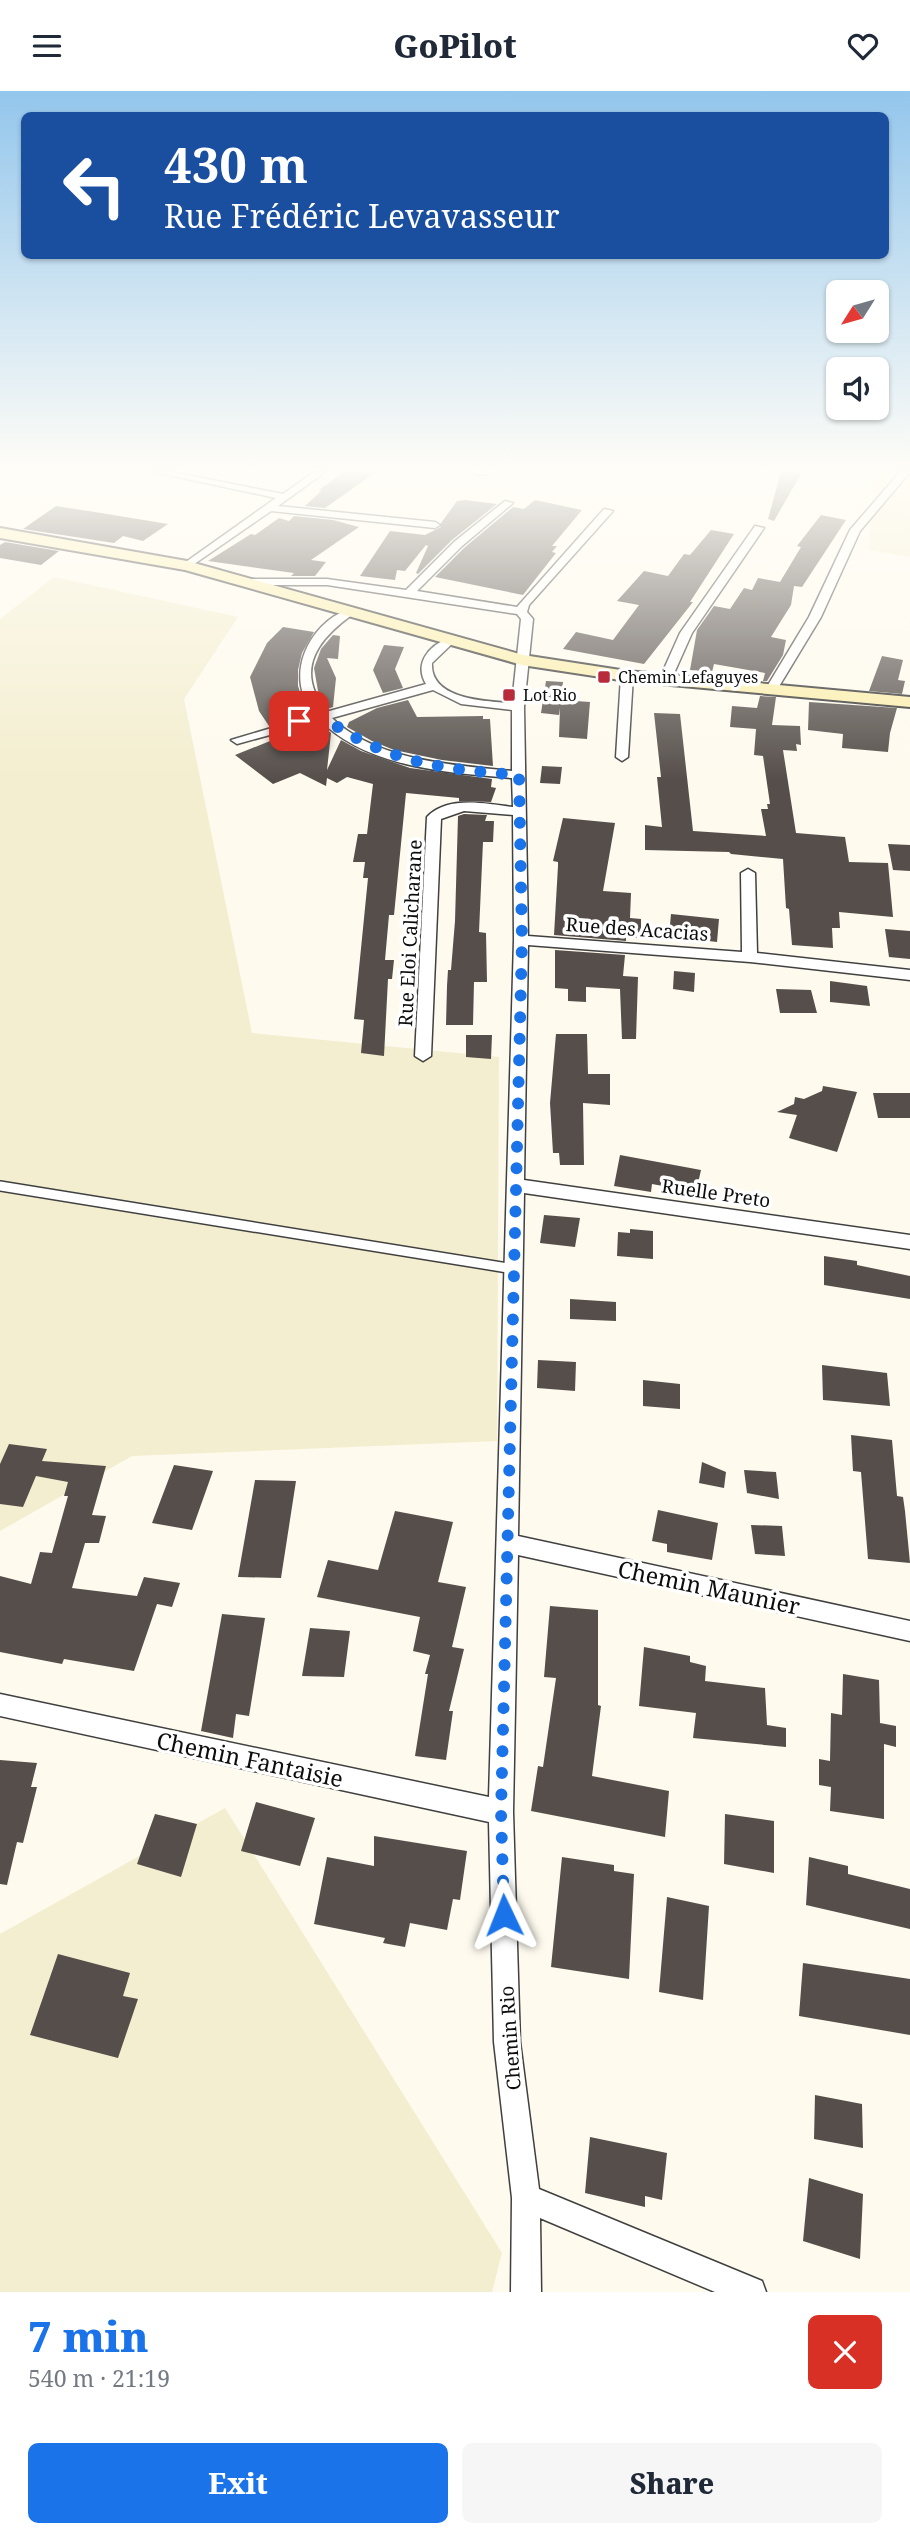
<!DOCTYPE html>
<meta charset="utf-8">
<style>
:root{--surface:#fff;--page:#f6f6f7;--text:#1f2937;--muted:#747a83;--accent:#1a73e8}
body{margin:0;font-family:"Noto Serif",serif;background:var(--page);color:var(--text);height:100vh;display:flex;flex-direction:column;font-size:26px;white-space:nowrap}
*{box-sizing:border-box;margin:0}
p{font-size:23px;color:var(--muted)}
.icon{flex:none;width:38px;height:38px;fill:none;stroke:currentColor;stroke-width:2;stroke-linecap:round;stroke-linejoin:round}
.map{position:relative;height:2201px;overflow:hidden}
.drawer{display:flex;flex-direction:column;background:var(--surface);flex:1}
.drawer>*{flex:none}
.banner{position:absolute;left:21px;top:21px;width:868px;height:147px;border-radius:10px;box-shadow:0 2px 5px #0004;background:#1a4fa0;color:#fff;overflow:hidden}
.needle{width:46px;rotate:233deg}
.tools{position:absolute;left:826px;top:189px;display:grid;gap:14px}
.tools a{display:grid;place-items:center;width:63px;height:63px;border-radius:10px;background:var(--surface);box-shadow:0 2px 5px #0004;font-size:35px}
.pin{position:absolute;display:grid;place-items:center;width:60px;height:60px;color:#fff;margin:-30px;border-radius:14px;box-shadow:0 4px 10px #0006}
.me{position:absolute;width:77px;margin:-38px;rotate:358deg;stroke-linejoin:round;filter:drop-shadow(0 0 5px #0008)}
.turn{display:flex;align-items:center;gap:24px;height:147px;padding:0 28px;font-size:32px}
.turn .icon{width:91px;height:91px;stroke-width:2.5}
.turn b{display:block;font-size:49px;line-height:60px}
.round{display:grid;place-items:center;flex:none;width:74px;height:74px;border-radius:10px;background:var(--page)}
.summary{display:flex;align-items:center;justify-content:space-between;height:119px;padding:0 28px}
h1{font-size:42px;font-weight:800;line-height:52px;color:var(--accent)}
.cta{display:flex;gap:14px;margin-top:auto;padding:14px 28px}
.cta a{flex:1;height:80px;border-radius:10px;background:var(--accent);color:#fff;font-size:28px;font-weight:800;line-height:80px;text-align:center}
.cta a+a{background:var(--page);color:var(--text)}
header{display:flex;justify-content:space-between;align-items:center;height:91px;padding:0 28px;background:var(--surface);font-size:32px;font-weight:800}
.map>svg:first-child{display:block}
</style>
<header><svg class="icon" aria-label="menu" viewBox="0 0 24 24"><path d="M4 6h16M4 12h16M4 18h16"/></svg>GoPilot<svg class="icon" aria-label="heart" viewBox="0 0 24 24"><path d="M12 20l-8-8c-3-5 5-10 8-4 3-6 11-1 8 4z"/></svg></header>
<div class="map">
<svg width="910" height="2201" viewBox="0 0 910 2201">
<rect width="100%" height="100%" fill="#fefaee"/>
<path fill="#f3eecf" d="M874,381H910V466L869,459Z
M54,486L238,526L184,608L252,942L499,966L497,1350L132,1365L0,1440V528Z
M225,1717L502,2162L492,2201H0V1843Z"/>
<path fill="#554e4a" d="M344,381H376L325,417L305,415L322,399H319Z
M781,381H802L774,430L768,428Z
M465,409L497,413L452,449L418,483L416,482L428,455L426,454L405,480L397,479L395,489L360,485L390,440L425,444L441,436V432L457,410Z
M535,409L582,419L552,455H557L552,461L556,462L523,504L435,486L464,457L513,416L524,418Z
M56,415L101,422L168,433L143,450L123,445L114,452L23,438Z
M821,424L846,429L802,496L794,495L791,514L771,546L786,549L783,564L767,590H763L765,582L714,573L712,581L690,579L697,539L714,515L730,518L744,497L752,499L758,487L780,491L801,456L797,455Z
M294,425L333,429L359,436L311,469L326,471L315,485H291L294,482L208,470L251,443L255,444L279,427L289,430Z
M711,439L734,443L690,511H693L644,573L563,558L576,541L613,549L639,514L617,510L644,480L668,485L684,463L690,464Z
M5,451L59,460L41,474L0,467V454Z
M283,536L314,541L302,562L298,579V595L303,610L311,622L269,635L259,620L250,586L267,552Z
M333,544L340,545L338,568L327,567L336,587L333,616L327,618L318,600L314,577L321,558Z
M384,554L404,556L395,578L403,597L383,602L373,579Z
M882,565L903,569L898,589L905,590L902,603L869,600Z
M546,590L563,591L561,609L590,611L587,648L559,646L560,617L559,624L541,622Z
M760,605L776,606L772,634L800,635L801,654L796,653L797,660L783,659L796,742L845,746L849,771L888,772L893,826L839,821L840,837H832L833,857L792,854L789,818L786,817L783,768L731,763L729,761L645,759V734L662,736L657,686H661L654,622L680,623L693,740L766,745L761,718H768L767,713H770L763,665L754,664L756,638L730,636L732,615L757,617Z
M408,609L417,626L483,625V628H490L493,675L442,669L394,659L372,650L347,636L349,631L377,617Z
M809,611L897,617L890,642L888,661L842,657L843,643L808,639Z
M320,633L331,642L327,679L341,649L361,660L410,677L492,688L491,696L496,697L491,711L459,710V707L406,702L394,824H389L385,869H394L392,888H388L384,965L361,962L364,929L354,928L368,787H363L365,771H353L358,743H367L373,693L347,686L337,692L327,687L326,695L300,682L273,693L235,664L275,648L274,646Z
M542,675L562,676L560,693L540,692Z
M464,723L487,724L485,730H494L493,751H483L482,773L479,841L486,842L487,891H474L473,934H446L447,895L448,879H451L455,830L458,725Z
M563,727L615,732L603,800L631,802L630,827L641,828V847L626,846V850L554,844L558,775V771L553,770Z
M888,753L910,754V780L893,779Z
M671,823L719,828L717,851L669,845Z
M885,838L910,840V868L889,866Z
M555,859L625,864L623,885L638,886L636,948H622L620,898L586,896V911L568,910V898L555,897Z
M674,880L695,882L694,901L673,898Z
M830,890L867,895L870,915L830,911Z
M776,898L811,899L817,922H780Z
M556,943H587L588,983H610V1014L583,1012L584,1074H560L559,1062H553L550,1012Z
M466,944H492L491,968L466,966Z
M823,995L857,1001L837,1061L789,1047L797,1024L777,1021L794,1013L795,1006L804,1008L822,1000Z
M873,1002H910V1027H878Z
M620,1064L701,1079L696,1101L652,1093L651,1101L614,1095Z
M544,1124L580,1127L575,1156L540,1152Z
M630,1138L653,1140V1168L617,1165L618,1141L630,1142Z
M824,1165L857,1170V1174L910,1185V1208L824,1194Z
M570,1208L616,1211V1230L570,1228Z
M538,1269L576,1271L575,1300L537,1297Z
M822,1274L887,1282L890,1315L823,1309Z
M643,1289L680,1293V1318L643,1315Z
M851,1344L892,1349L897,1405L903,1406L905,1420L910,1472L868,1468L861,1381L853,1380Z
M9,1353L47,1358L42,1370L106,1375L92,1424L106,1425L99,1452H85L72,1497L137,1505L144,1486L180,1492L172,1516L157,1513L134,1580L64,1568L62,1573L0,1561V1485L31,1493L40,1461L52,1462L68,1405H64L68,1391L36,1385L23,1416L0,1413V1373Z
M702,1371L726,1381L724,1397L699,1392Z
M174,1374L213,1380L192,1439L152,1432Z
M744,1379L776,1381L779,1408L747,1402Z
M255,1389L296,1390L281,1487L238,1486Z
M658,1419L718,1432L712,1469L667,1461V1453L652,1450Z
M395,1420L453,1431L438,1491L466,1496L452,1556L464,1558L449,1620H453L446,1669L415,1665L428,1583H425L430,1564L413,1560L420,1526L317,1506L328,1469L378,1479Z
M751,1434L782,1435L785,1465L755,1463Z
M550,1515L598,1519V1614L601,1615L592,1685L669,1700L665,1746L531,1720L538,1675L543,1676L556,1587L544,1586Z
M222,1523L265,1527L249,1625L236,1623L233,1647L201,1640Z
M310,1537L350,1540L344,1586L302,1585Z
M644,1556L690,1565V1571L706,1575L705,1590L765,1597L767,1634L786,1637V1656L693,1647L696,1622L639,1615Z
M843,1583L879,1589L880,1632L896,1635V1656L884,1653V1728L830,1720L831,1696L819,1694V1668L830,1670L831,1622L842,1624Z
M0,1669L37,1672L31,1696H37L23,1752L17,1751L7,1794L0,1793Z
M256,1711L315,1727L300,1775L241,1760Z
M155,1723L197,1733L181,1786L137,1773Z
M725,1723L774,1730V1782L724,1773Z
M374,1745L467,1760L460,1809L453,1808L447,1839L410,1832L405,1856L383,1852L385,1847L314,1833L327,1766L374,1775Z
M562,1766L614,1774V1780L634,1783L629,1888L551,1876Z
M809,1766L848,1775V1783L910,1798V1838L806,1814Z
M667,1806L709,1815L703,1909L659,1901Z
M58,1863L130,1882L123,1905L138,1908L118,1967L30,1944Z
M803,1872L910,1888V1944L799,1925Z
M815,2004L862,2013L863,2057L814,2048Z
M590,2046L667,2062L662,2109L645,2105V2116L585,2102Z
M809,2087L863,2103L860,2168L803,2150Z"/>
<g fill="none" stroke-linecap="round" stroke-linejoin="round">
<defs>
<path id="lane-far1" d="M477,381H487"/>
<path id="lane" d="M0,1095L514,1178"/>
<path id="street" d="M154,381H172L283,403L314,381H325L278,415L435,431L440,434L435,437L271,420L187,478L183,477V473L276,407Z
M900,381H910L860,440L821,526L775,602H767L765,599L809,526L850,439Z
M505,410L513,412L462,455L417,500L517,516L604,418L613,420L529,514L527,521L533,528L524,616L528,845L742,861L741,782L748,778L755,782L757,862L910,879V889L750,871L528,854L524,1089L910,1144V1158L524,1102L518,1445L910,1530V1550L518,1464L513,1721L520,1951L539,2098L762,2190L766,2201H715L540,2127L541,2201H511L512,2107L494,1951L489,1731L0,1625V1603L489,1706L514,849L513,724L464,720L441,728L431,965L423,970L415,965L427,726C448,704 486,713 513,716L512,687C450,682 368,677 321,630L237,653L231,649L315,624C283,588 307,533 349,518L353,519V523C327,542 301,567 315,601C318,609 320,615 326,621L426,593C414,573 428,555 449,547L455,550L432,572C430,609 486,610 512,612L521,528L517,523L327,494H246L241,491L246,488H327L406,499L454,451ZM433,599L461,613L512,619V680C454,674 376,670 332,627Z
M755,435L764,437L692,542L671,589L661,592L659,589L680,542Z
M627,581L633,585L628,666L622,670L616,666L621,585Z"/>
<path id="secondary" d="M0,437L187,470L523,564L627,580L910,606V616L627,590L522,574L185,479L0,447Z"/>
</defs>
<use href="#lane-far1" stroke="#404040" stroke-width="7"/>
<use href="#lane" stroke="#404040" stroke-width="12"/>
<use href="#street" stroke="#404040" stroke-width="3"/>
<use href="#secondary" stroke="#2f2f2f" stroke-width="4"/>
<use href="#lane-far1" stroke="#fff" stroke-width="5"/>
<use href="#lane" stroke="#fff" stroke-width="9"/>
<use href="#street" fill="#fff" fill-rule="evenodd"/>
<use href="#secondary" fill="#fbeeac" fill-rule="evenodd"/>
</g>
<linearGradient id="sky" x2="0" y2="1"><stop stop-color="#93c6ec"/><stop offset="0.55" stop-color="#fffdf7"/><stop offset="1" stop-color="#fffdf7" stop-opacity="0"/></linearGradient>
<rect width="910" height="689" fill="url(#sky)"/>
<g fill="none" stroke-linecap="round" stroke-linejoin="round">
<path stroke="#1a73e8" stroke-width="12" stroke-dasharray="0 21.6" d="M299,630L320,624C386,672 441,678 519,684L522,849L501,1721L504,1824"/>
</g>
<g fill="#b72b3a" stroke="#fff" stroke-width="2.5">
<rect x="597" y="579" width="14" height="14" rx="3.5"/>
<rect x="502" y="597" width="14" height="14" rx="3.5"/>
</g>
<g text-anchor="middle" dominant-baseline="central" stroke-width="7" stroke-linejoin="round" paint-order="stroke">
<g font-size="16" fill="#0d0d0d" stroke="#fff" text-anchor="start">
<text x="618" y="586">Chemin Lefaguyes</text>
<text x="523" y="604">Lot Rio</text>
</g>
<g font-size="19" fill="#0d0d0d" stroke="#fff">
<text transform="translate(637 838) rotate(4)">Rue des Acacias</text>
<text transform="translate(410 842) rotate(-87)">Rue Eloi Calicharane</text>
<text transform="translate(716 1102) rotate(8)">Ruelle Preto</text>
<text transform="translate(510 1947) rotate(-94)">Chemin Rio</text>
</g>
<g font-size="23" fill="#0d0d0d" stroke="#fff">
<text transform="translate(709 1496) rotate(12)">Chemin Maunier</text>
<text transform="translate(250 1668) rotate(12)">Chemin Fantaisie</text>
</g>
</g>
</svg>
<div class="tools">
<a><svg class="needle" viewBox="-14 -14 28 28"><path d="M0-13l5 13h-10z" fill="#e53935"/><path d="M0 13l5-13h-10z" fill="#747a83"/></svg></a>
<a><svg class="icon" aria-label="sound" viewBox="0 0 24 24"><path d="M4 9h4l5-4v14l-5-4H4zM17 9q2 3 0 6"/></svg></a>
</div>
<div class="pin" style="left:299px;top:630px;background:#d93025"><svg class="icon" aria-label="arrive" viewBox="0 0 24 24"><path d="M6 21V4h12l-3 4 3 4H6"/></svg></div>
<svg class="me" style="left:504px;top:1824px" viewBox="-20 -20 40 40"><path d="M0-17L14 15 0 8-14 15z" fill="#1a73e8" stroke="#fff" stroke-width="4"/></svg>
<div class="banner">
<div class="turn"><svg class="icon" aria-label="left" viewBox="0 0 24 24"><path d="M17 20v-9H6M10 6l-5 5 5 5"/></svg><div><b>430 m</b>Rue Frédéric Levavasseur</div></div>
</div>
</div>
<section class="drawer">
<div class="summary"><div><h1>7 min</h1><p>540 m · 21:19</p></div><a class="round" style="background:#d93025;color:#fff"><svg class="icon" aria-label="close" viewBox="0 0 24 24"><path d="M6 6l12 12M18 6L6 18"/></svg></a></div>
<div class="cta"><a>Exit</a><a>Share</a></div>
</section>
